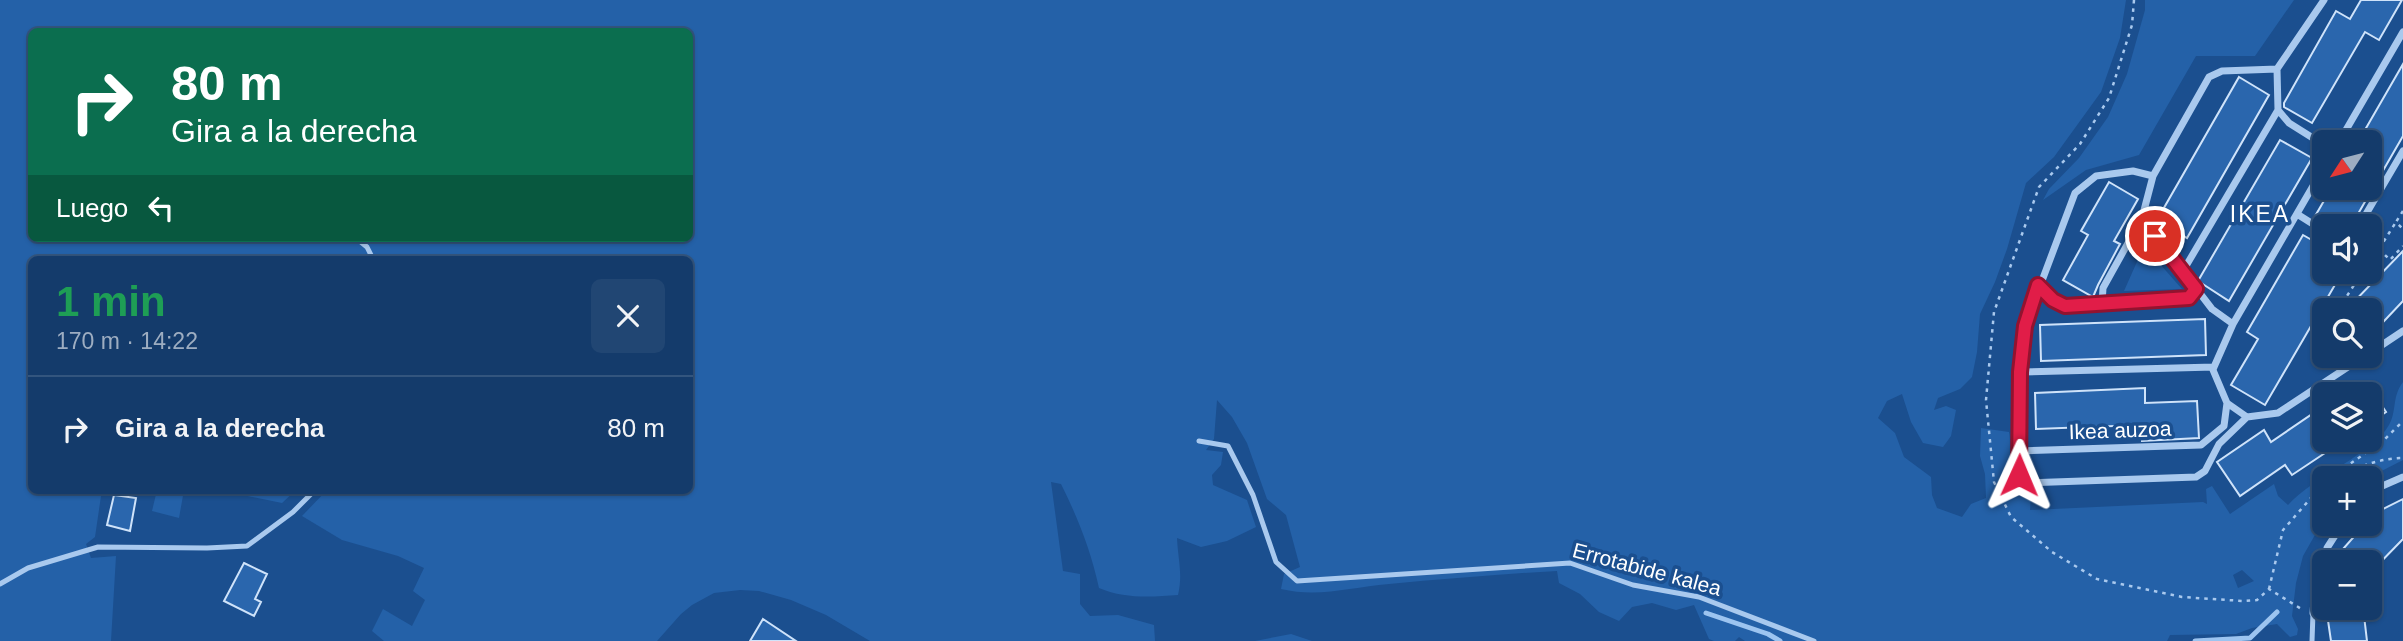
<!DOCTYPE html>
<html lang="es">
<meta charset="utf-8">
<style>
:root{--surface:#143b6b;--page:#214673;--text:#f1f3f6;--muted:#9dadc1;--line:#33557e}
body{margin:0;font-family:Helvetica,sans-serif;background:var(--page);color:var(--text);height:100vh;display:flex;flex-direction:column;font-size:26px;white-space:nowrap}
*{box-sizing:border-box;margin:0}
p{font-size:23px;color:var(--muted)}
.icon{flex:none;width:38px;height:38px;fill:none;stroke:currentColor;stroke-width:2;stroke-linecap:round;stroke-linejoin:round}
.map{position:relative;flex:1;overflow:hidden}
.details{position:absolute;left:28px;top:256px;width:665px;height:238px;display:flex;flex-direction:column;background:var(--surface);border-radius:10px;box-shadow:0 2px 5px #0004,0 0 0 2px var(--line)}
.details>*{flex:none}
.hud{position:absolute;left:28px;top:28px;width:665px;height:214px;border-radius:10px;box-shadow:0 2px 5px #0004,0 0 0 2px var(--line);background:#0b6e4f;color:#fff;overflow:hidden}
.needle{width:46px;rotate:234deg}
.tools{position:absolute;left:2312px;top:130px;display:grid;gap:14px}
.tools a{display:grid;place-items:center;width:70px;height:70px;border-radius:10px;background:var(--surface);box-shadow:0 2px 5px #0004,0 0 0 2px var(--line);font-size:35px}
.pin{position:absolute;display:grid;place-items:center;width:60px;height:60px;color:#fff;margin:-30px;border:4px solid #fff;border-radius:50%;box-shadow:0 2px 7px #0007}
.me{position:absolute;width:77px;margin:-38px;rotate:1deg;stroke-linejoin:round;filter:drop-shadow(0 0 5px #0008)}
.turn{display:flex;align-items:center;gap:24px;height:147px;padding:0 28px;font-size:32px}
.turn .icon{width:91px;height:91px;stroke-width:2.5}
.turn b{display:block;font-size:49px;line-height:60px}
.then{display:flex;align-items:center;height:66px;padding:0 28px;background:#0003;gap:14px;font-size:26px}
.round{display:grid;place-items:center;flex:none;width:74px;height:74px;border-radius:10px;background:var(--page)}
.head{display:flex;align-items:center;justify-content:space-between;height:119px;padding:0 28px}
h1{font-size:42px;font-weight:800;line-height:52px;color:#1e9e55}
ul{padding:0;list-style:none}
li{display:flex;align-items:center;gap:21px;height:105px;padding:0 28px;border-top:2px solid var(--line)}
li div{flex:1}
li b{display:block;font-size:26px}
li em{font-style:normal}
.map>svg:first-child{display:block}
</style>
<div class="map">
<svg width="2403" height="641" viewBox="0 0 2403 641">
<rect width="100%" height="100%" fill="#1b4f8f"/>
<path fill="#2461a8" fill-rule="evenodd" d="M0,0H2126L2120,38L2101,92L2054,157L2026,183L2007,249L1995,282L1980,314L1977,352L1972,377L1960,389L1938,398L1934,410L1946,406L1956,410L1951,436L1943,447L1923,443L1911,422L1902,394L1887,401L1878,418L1895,433L1904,457L1931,477L1932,495L1937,508L1962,517L1971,504L1986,498L1985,474L1980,456L1981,428L2009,432C2012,446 2006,471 2016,483C2020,487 2026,490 2031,493L2030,510L2203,502L2207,504L2206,489L2212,486L2230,514L2274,484L2278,496L2288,505C2316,475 2358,462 2385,431C2399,414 2390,399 2403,382V460L2368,478H2324V519L2303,556L2296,583L2292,616L2298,629L2297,635L2290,637L2277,624L2252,628L2236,634L2170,635L2167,641H1745L1739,637L1735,641H1714L1709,639L1694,605L1676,610L1652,603L1632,607L1619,621L1599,612L1580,594L1559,583L1557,571C1501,574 1445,579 1389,584C1351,587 1319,598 1281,589L1284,574L1300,567L1286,515L1267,499L1247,443L1232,417L1217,400L1214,439L1206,450L1223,452L1221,465L1212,475L1213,485L1247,500L1256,527L1227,541L1201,547L1177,538C1178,560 1183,574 1178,595C1151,597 1125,599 1099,588C1091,551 1078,518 1061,484L1051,482L1063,571L1080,574V604L1090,616L1118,615L1154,625L1155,641H870L826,615L791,600L759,591L740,590L714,593L692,605L681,614L657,641H384L372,631L383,609L412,626L425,600L413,591L424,568L398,556L342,540L302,516L327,490H690V259H32V490H105L101,496L95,537L86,544L91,558L116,556L111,641H0ZM32,32H690V238H32ZM2242,570L2254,581L2238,588L2233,575Z
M2145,0H2294L2255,56H2196L2139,155L2086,170L2043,200L2049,189L2079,158L2108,117L2127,74L2145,10Z
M2144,246L2182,289L2124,291Z
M157,490H184L179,518L152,511Z
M218,490H296L282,503Z
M1291,634L1312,641H1255Z"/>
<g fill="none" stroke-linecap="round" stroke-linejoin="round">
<path stroke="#9cc4f0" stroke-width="5" d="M1706,613L1768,634L1780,641
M2195,641L2250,638L2277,612"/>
</g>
<path fill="#2a66ad" stroke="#cfe3fa" stroke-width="2" d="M2361,0H2402L2379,40L2365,32L2312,123L2284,107V103L2336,11L2350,19Z
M2403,64V136L2351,226H2327L2314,218L2332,187H2370V142H2358Z
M2239,77L2269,95L2187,238L2157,220Z
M2280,140L2312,158L2229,301L2198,281Z
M2109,182L2138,199L2114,241L2120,244L2098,285L2093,297L2063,280L2088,235L2081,231Z
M2303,235L2324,247V271H2343L2265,405L2231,385L2258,339L2247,332Z
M2403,251V301L2370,336V310H2346Z
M2205,319L2206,355L2041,361L2040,325Z
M2145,388V403L2197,401L2199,438L2142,441L2141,425L2036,429L2035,393Z
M2370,388L2386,412L2370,423Z
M2324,406V439H2346L2292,475L2285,465L2240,496L2217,462L2264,430L2271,442Z
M114,495L136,498L130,531L107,525Z
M2403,499V539L2370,573V562H2339L2343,549L2366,523H2370V519L2375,513Z
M244,563L267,574L255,599L261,602L254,616L224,601Z
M2326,607H2363L2367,641H2331Z
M763,619L796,641H750Z"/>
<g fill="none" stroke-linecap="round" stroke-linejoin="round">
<path stroke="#a9c9ee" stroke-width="2.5" stroke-dasharray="3.5 5" stroke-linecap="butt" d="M2134,0L2132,25L2109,98L2080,144L2039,187L1994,312L1986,400L1994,482L2011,517L2052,552L2097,579L2182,597L2243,601L2257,600L2269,589L2303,610
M2403,211L2396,222L2403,229
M2379,249L2390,260L2403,246
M2370,263L2396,222
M2338,310L2363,271
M2330,478L2384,440L2403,421
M2332,478C2355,469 2378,458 2403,458
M2269,589L2283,530L2324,483"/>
<path stroke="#a9c9ee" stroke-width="5" d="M356,238L367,247L373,259
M1199,441L1228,446L1253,495L1276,562L1297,581L1570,563L1633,585L1699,597L1814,641
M0,584L28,568L98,547L207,548L247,546L293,512L315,490
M2312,641L2313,613"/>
<path stroke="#a9c9ee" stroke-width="7" d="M2278,110L2289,123L2324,145
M2339,142L2403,32
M2297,214L2324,231
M2142,218L2212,309L2233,324
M2359,226L2403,151
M2183,271L2278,110L2277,69
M2038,286L2053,300L2065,306L2189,297L2196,289
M2102,303L2103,288L2142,218L2153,176
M2370,353L2403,331
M2214,367L2233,324L2324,167
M2214,367L2213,370L2227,403L2247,417L2278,413L2366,355
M2020,372L2214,367
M2227,403L2224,426L2201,445L2020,451L2019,475L2027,483L2196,477L2205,471L2219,444L2247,417
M2020,451V372L2025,326L2075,193L2096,176L2133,171L2153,176L2209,77L2222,71L2277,69L2324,0
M2370,496L2380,487L2403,477
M2313,613L2314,600L2327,548L2343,523"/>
</g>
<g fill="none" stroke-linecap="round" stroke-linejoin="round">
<defs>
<path id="route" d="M2019,475L2020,372L2025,326L2038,285L2053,300L2065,306L2189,298L2196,289L2155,236"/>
</defs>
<use href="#route" stroke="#92132f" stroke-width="18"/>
<use href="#route" stroke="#e11d48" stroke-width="12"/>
</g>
<g text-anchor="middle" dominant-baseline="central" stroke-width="7" stroke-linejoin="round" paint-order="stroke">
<g font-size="21" fill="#fff" stroke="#1b4f8f">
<text transform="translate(2120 430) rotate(-2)">Ikea auzoa</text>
<text transform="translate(1647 569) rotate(15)">Errotabide kalea</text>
</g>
<g font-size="23" letter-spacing="2" fill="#fff" stroke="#1b4f8f">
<text x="2260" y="214">IKEA</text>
</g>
</g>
</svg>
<div class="tools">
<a><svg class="needle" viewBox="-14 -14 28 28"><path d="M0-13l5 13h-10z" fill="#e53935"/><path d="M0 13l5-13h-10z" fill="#9dadc1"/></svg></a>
<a><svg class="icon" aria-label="sound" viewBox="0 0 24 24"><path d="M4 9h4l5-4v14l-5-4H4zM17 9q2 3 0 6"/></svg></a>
<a><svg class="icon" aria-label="search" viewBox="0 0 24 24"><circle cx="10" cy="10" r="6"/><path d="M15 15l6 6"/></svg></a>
<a><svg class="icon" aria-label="layers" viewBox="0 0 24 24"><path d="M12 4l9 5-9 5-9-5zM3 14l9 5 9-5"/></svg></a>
<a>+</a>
<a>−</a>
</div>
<div class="pin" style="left:2155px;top:236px;background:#d93025"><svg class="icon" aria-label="arrive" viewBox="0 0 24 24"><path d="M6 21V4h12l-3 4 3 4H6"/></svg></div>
<svg class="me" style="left:2019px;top:475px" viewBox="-20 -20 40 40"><path d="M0-17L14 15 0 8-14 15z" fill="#e11d48" stroke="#fff" stroke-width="4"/></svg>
<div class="hud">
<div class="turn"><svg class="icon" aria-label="right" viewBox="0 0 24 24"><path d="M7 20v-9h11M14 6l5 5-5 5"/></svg><div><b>80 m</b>Gira a la derecha</div></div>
<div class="then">Luego<svg class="icon" aria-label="left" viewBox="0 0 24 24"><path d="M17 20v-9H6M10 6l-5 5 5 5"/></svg></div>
</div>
<section class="details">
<div class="head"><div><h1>1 min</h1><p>170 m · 14:22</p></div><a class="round"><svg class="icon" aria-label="close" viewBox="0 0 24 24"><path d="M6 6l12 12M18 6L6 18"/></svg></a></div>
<ul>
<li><svg class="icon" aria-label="right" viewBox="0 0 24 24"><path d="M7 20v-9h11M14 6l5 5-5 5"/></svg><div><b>Gira a la derecha</b></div><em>80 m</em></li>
</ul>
</section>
</div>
